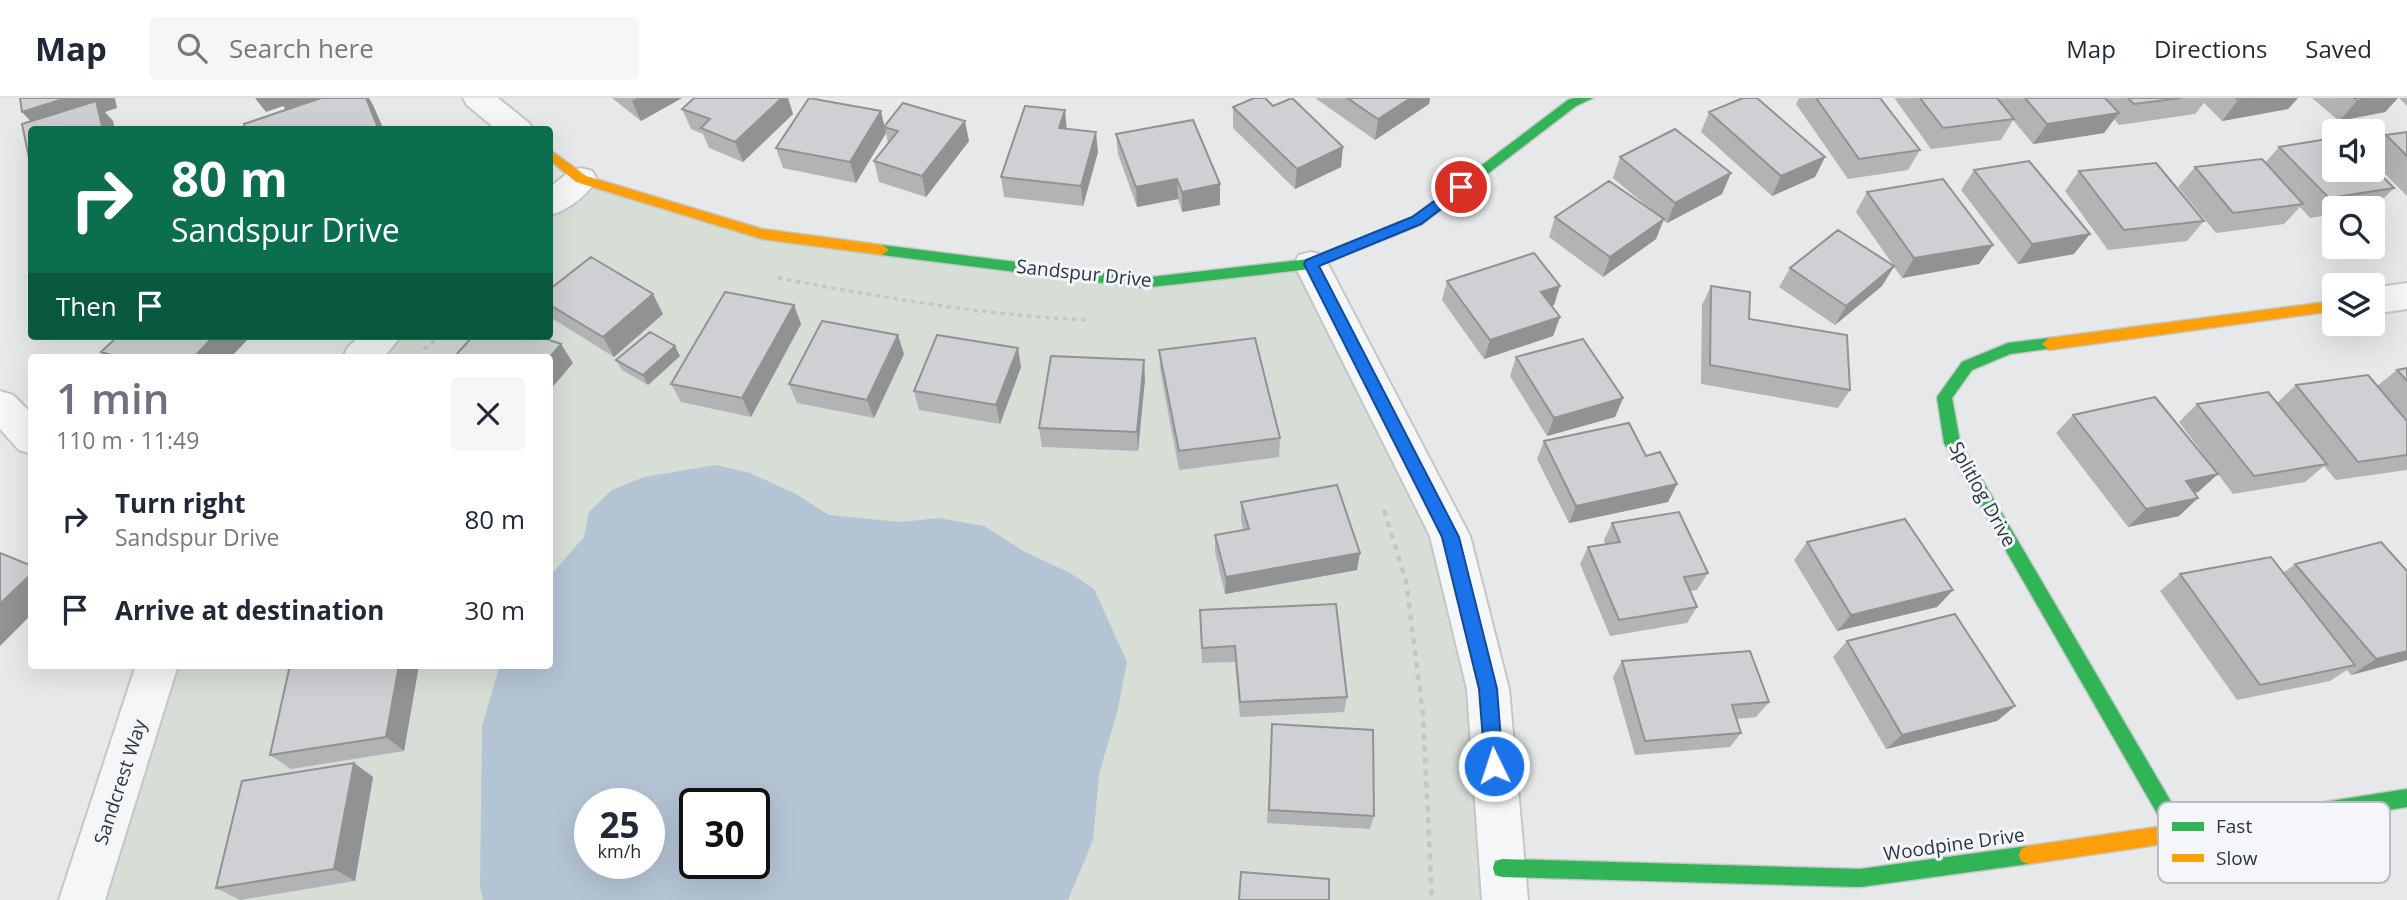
<!DOCTYPE html>
<meta charset="utf-8">
<style>
:root{--surface:#fff;--page:#f6f6f7;--text:#1f2937;--muted:#747a83;--line:#e0e1e3;--accent:#6c737f}
body{margin:0;font-family:"Open Sans",sans-serif;background:var(--page);color:var(--text);height:100vh;display:flex;flex-direction:column;font-size:26px;white-space:nowrap}
*{box-sizing:border-box;margin:0}
p{font-size:23px;color:var(--muted)}
.icon{flex:none;width:38px;height:38px;fill:none;stroke:currentColor;stroke-width:2;stroke-linecap:round;stroke-linejoin:round}
.map{position:relative;flex:1;overflow:hidden}
.side{position:absolute;left:28px;top:256px;width:525px;height:315px;display:flex;flex-direction:column;background:var(--surface);border-radius:7px;box-shadow:0 7px 28px #0002}
.side>*{flex:none}
.hud{position:absolute;left:28px;top:28px;width:525px;height:214px;border-radius:7px;box-shadow:0 7px 28px #0002;background:#0b6e4f;color:#fff;overflow:hidden}
.controls{position:absolute;left:2322px;top:21px;display:grid;gap:14px}
.controls a{display:grid;place-items:center;width:63px;height:63px;border-radius:7px;background:var(--surface);box-shadow:0 7px 28px #0002;font-size:35px}
.speed{position:absolute;left:574px;top:690px;display:flex;gap:14px;font-size:35px;font-weight:700;text-align:center}
.speed>*{display:grid;place-content:center;width:91px;height:91px;border-radius:50%;background:var(--surface);box-shadow:0 7px 28px #0002;line-height:1}
.speed small{font-size:18px;font-weight:400}
.speed .limit{border:4px solid #111;border-radius:10px;background:#fff;color:#111}
.pin{position:absolute;display:grid;place-items:center;width:60px;height:60px;color:#fff;margin:-30px;border:4px solid #fff;border-radius:50%;box-shadow:0 2px 7px #0007}
.me{position:absolute;width:77px;margin:-38px;rotate:356deg;stroke-linejoin:round;filter:drop-shadow(0 0 5px #0008)}
.turn{display:flex;align-items:center;gap:24px;height:147px;padding:0 28px;font-size:32px}
.turn .icon{width:91px;height:91px;stroke-width:2.5}
.turn b{display:block;font-size:49px;line-height:60px}
.then{display:flex;align-items:center;height:66px;padding:0 28px;background:#0003;gap:14px;font-size:26px}
.round{display:grid;place-items:center;flex:none;width:74px;height:74px;border-radius:7px;background:var(--page)}
.summary{display:flex;align-items:center;justify-content:space-between;height:119px;padding:0 28px}
h1{font-size:42px;font-weight:600;line-height:52px;color:var(--accent)}
ul{padding:0;list-style:none}
li{display:flex;align-items:center;gap:21px;height:91px;padding:0 28px}
li div{flex:1}
li b{display:block;font-size:26px}
li em{font-style:normal}
header{display:flex;align-items:center;gap:42px;box-sizing:border-box;height:98px;padding:0 35px;background:var(--surface);border-bottom:2px solid var(--line)}
header strong{font-size:33px}
nav{display:flex;gap:38px;margin-inline-start:auto;font-size:24px}
.search{width:490px;height:63px;background:var(--page);display:flex;align-items:center;gap:18px;box-sizing:border-box;padding:0 24px;border-radius:7px;color:var(--muted);font-size:26px}
.map>svg:first-child{display:block}
</style>
<header>
<strong>Map</strong>
<div class="search"><svg class="icon" aria-label="search" viewBox="0 0 24 24"><circle cx="10" cy="10" r="6"/><path d="M15 15l6 6"/></svg>Search here</div>
<nav><a>Map</a><a>Directions</a><a>Saved</a></nav>
</header>
<div class="map">
<svg width="2407" height="802" viewBox="0 0 2407 802">
<rect width="100%" height="100%" fill="#e6e8ea"/>
<path fill="#d6ded6" fill-rule="evenodd" d="M581,81L762,136L1142,185L1311,166L1450,438L1505,802H82L157,567H550V259H361L383,238H550V106ZM590,705H649V765H590ZM695,705H754V765H695Z"/>
<path fill="#b4c4d5" fill-rule="evenodd" d="M716,367L750,375L796,396L829,417L900,424L939,420L984,428L1025,454L1070,475L1094,491L1127,564L1118,611L1099,676L1093,742L1068,802H483L480,789L482,628L500,567H550V478L584,439L589,414L612,392L644,379ZM590,705H649V765H590ZM695,705H754V765H695Z"/>
<g fill="none" stroke-linecap="round" stroke-linejoin="round">
<defs>
<path id="street" d="M463,0H498L529,25L533,32H497L467,7Z
M581,70L592,73L597,81C588,97 567,113 550,117V89L570,73Z
M1311,154L1323,157L1328,166L1470,438L1509,591L1528,802H1482L1467,591L1430,438L1294,166L1299,157Z
M2407,185V211L2373,216V190Z
M360,238H401L384,259H343L348,249Z
M0,293L13,297L32,316V356L19,352L0,331Z
M136,567H178L105,802H59Z"/>
<path id="fast" d="M1574,0H1593L1576,8L1422,126L1311,171L1142,190L882,157L875,152L882,147L1142,180L1309,161L1412,120L1568,2Z
M2049,240L2056,246L2054,250L2010,256L1972,272L1952,300L1960,344L2187,731L2189,737L2187,743L2180,746L2173,743L1944,345L1937,299L1962,264L2008,245Z
M2407,691V709L2318,723L2312,720L2309,714L2312,708L2318,705Z
M2028,748L2035,751L2037,757L2035,763L2028,766L1860,789L1502,779L1495,777L1493,770L1495,763L1502,761L1860,771Z"/>
<path id="slow" d="M550,52L586,78L762,131L882,147L889,152L882,157L762,141L576,84L550,62Z
M2334,203V213L2049,252L2042,246L2049,240Z
M2318,705L2324,708L2327,714L2324,720L2318,723L2028,766L2021,763L2019,757L2021,751L2028,748Z"/>
</defs>
<use href="#street" stroke="#c4c6c8" stroke-width="4"/>
<use href="#fast" stroke="#c4c6c8" stroke-width="3"/>
<use href="#slow" stroke="#c4c6c8" stroke-width="3"/>
<path stroke="#c5c6ca" stroke-width="3.5" stroke-dasharray="4.5 4.5" stroke-linecap="butt" d="M778,180C882,199 985,218 1091,222
M424,251L439,238"/>
<path stroke="#c5c6ca" stroke-width="4.5" stroke-dasharray="6 6" stroke-linecap="butt" d="M1384,412L1406,483L1423,616L1432,802"/>
<use href="#street" fill="#f5f6f7" fill-rule="evenodd"/>
<use href="#fast" fill="#30b455" fill-rule="evenodd"/>
<use href="#slow" fill="#ff9f0a" fill-rule="evenodd"/>
</g>
<path fill="#b1b3b5" d="M612,0H682L641,23Z
M694,0H788L793,16L743,64L709,50L703,36L691,31L682,11Z
M1315,0H1430L1429,6L1375,42Z
M1799,0H1880L1920,52L1908,72L1848,81L1796,6Z
M1895,0H2298L2288,11L2222,23L2204,5L2195,16L2119,27L2114,21L2104,35L2033,46L2013,22L2001,42L1931,51L1895,1Z
M2312,0H2398L2385,14L2339,23Z
M2399,0H2407V8Z
M1273,8L1341,69L1295,91L1233,30V9Z
M1709,14L1825,59L1815,79L1772,98L1701,34Z
M885,28L969,43L926,99L879,84L874,63L888,45L886,35L856,85L783,70L776,50Z
M1067,31L1098,54L1083,108L1004,99L1001,79Z
M2407,34V98L2373,64V51L2386,37Z
M1116,36L1220,86V107L1182,114L1178,101L1137,109L1118,56Z
M2279,49L2394,90L2374,110H2334V116L2310,120L2300,109L2284,126L2216,135L2178,89L2195,69L2265,65Z
M1620,59L1722,96L1667,125L1663,122L1656,141L1603,179L1549,139L1555,119L1655,115L1613,80Z
M1974,72L2074,156L2018,166L1961,92Z
M2079,73L2204,123L2187,143L2108,152L2065,93Z
M1867,94L1993,147L1979,166L1902,180L1894,169L1882,188L1835,227L1779,189L1790,170L1894,168L1856,114Z
M1447,183L1554,207L1552,208L1560,219L1553,238L1484,261L1442,202Z
M1711,188L1749,221L1850,292L1838,310L1701,286L1702,207Z
M550,191L663,216L614,259L550,219Z
M794,207L801,226L751,319L681,304L671,286Z
M1159,252L1280,340L1279,359L1179,372L1160,271Z
M101,254L231,259H106Z
M904,256L874,320L797,305L789,286Z
M680,258L648,287L622,272L616,262Z
M1516,259L1623,300L1615,319L1547,338L1510,278Z
M1021,269L1000,326L919,312L914,293Z
M2397,272L2407,283V372L2336,382L2324,368L2305,384L2233,396L2218,376L2198,394L2194,395L2198,400L2179,418L2128,429L2056,335L2073,317L2215,372L2179,324L2197,306L2277,305L2296,287L2377,288Z
M1145,281L1138,353L1042,349L1039,330Z
M1544,343L1646,358L1677,386L1668,404L1569,425L1537,361Z
M1241,404L1357,472L1225,496L1215,454V437L1243,432L1241,422Z
M1612,425L1708,475L1697,492L1690,493L1697,509L1687,525L1610,538L1580,466L1588,449L1605,446L1604,442Z
M1807,444L1953,492L1937,509L1837,533L1794,462Z
M2295,466L2407,562L2351,577L2347,572L2330,583L2237,602L2160,493L2180,476L2283,475Z
M1200,512L1347,599L1344,614L1240,619L1235,564L1202,565Z
M1847,543L2015,608L1997,623L1886,651L1833,559Z
M1622,563L1769,604L1756,619L1737,621L1741,635L1730,649L1635,657L1613,579Z
M290,567H419L404,653L291,671L270,657Z
M1272,626L1374,718L1370,731L1267,725Z
M354,665L373,679L355,783L240,802L216,790Z"/>
<path fill="#909294" d="M66,0H115L117,10L105,14L113,23L115,32H39L22,14Z
M255,0H350L294,23L283,8L266,14Z
M366,0H369L373,7L384,32H379Z
M637,0H682L641,23L632,3Z
M782,0H788L793,16L743,64L735,44Z
M1411,0H1430L1429,6L1375,42L1378,21Z
M2251,0H2298L2288,11L2222,23L2238,2Z
M2371,0H2398L2385,14L2339,23L2357,3Z
M1065,12L1067,33L1059,30Z
M881,13L886,35L856,85L850,64Z
M2119,15L2104,35L2033,46L2047,26Z
M965,23L969,43L926,99L922,78Z
M1096,34L1098,54L1083,108L1081,88Z
M1343,49L1341,69L1295,91L1297,71Z
M1825,59L1815,79L1772,98L1781,78Z
M1731,75L1722,96L1667,125L1675,105Z
M1177,81L1178,101L1137,109L1136,89Z
M1220,86V107L1182,114V94Z
M1664,121L1656,141L1603,179L1610,159Z
M2090,136L2074,156L2018,166L2032,146Z
M1993,147L1979,166L1902,180L1914,160Z
M1894,168L1882,188L1835,227L1846,208Z
M1560,188L1554,207L1535,213L1541,194Z
M653,196L663,216L614,259L603,239Z
M794,207L801,226L751,319L742,300Z
M1560,219L1553,238L1484,261L1490,242Z
M898,237L904,256L874,320L867,302Z
M214,238H251L231,259H194Z
M561,246L573,265L550,292V259Z
M675,248L680,258L648,287L643,277Z
M1018,250L1021,269L1000,326L996,307Z
M1144,262L1145,281L1138,353L1137,334Z
M1623,300L1615,319L1547,338L1554,320Z
M2218,376L2198,394L2166,401L2186,383Z
M1677,386L1668,404L1569,425L1576,408Z
M2198,400L2179,418L2128,429L2146,411Z
M1360,455L1357,472L1225,496L1226,479Z
M32,475V516L0,548V506Z
M1953,492L1937,509L1837,533L1851,517Z
M2407,553V562L2351,577L2376,561Z
M399,567H419L404,653L386,639Z
M2015,608L1997,623L1886,651L1902,637Z
M354,665L373,679L355,783L334,771Z"/>
<path fill="#ced0d3" stroke="#909294" stroke-width="2" d="M20,0H66L22,14Z
M321,0H366L379,32H245L244,26Z
M694,0H782L735,44L701,30L710,21L682,11Z
M809,0L881,13L850,64L776,50Z
M1254,0H1265L1273,8L1292,0L1343,49L1297,71L1233,9Z
M1347,0H1411L1378,21Z
M1743,0H1757L1825,59L1781,78L1709,14Z
M1816,0H1880L1920,52L1859,61Z
M1920,0H1997L2014,21L1943,30Z
M2025,0H2105L2119,15L2047,26Z
M2128,0H2181L2134,6Z
M2236,0H2251L2238,2Z
M2354,0H2371L2357,3Z
M96,3L103,32H32V64L30,65L22,26Z
M903,5L965,23L922,78L874,63L898,33L884,29Z
M1025,8L1065,12L1059,30L1096,34L1081,88L1001,79Z
M1193,22L1220,86L1182,94L1177,81L1136,89L1116,36Z
M1675,31L1731,75L1675,105L1620,59Z
M2407,34V58L2386,37Z
M2334,40V72H2373V69L2394,90L2329,100L2279,49Z
M2262,61L2303,106L2233,115L2195,69Z
M2029,63L2090,136L2032,146L1974,72Z
M2156,65L2204,123L2124,132L2079,73Z
M1943,81L1993,147L1914,160L1867,94Z
M1609,83L1664,121L1610,159L1555,119Z
M1838,132L1894,168L1846,208L1790,170Z
M1534,155L1560,188L1541,194L1560,219L1490,242L1447,183Z
M591,159L653,196L603,239L550,207V191Z
M1711,188L1750,194L1749,221L1847,237L1850,292L1710,267Z
M725,194L794,207L742,300L671,286Z
M822,223L898,237L867,302L789,286Z
M650,234L675,248L643,277L616,262Z
M937,237L1018,250L996,307L914,293Z
M118,238H214L194,259H117L101,254Z
M473,238H538L561,246L550,259H454Z
M1255,240L1280,340L1179,353L1159,252Z
M1583,241L1623,300L1554,320L1516,259Z
M1051,258L1144,262L1137,334L1039,330Z
M2407,270V283L2397,272Z
M2368,277L2407,323V357L2358,364L2296,287Z
M2268,294L2327,366L2254,378L2197,306Z
M2155,299L2218,376L2186,383L2198,400L2146,411L2073,317Z
M1629,325L1646,358L1660,354L1677,386L1576,408L1544,343Z
M1337,387L1360,455L1226,479L1215,437L1249,431L1241,404Z
M1679,414L1708,475L1684,479L1697,509L1619,522L1588,449L1620,444L1612,425Z
M1905,421L1953,492L1851,517L1807,444Z
M2381,444L2407,473V553L2376,561L2295,466Z
M0,455L32,468V475L0,506Z
M2271,459L2355,567L2260,587L2180,476Z
M1336,506L1347,599L1240,604L1235,548L1202,550L1200,512Z
M1955,516L2015,608L1902,637L1847,543Z
M1750,553L1769,604L1732,607L1741,635L1645,643L1622,563Z
M290,567H399L386,639L270,657Z
M1272,626L1373,632L1374,718L1269,712Z
M354,665L334,771L216,790L242,683Z
M1241,774L1329,781V802H1239Z"/>
<path fill="#1a73e8" stroke="#114b97" stroke-width="2" d="M1461,84L1468,89L1466,92L1421,126L1319,168L1459,439L1497,591L1503,668L1500,674L1494,676L1488,674L1485,668L1479,591L1442,439L1304,166L1306,162L1412,119Z"/>
<g text-anchor="middle" dominant-baseline="central" stroke-width="6" stroke-linejoin="round" paint-order="stroke">
<g font-size="19" fill="#2b3445" stroke="#f4f6f9">
<text transform="translate(1084 175) rotate(6)">Sandspur Drive</text>
<text transform="translate(1983 396) rotate(61)">Splitlog Drive</text>
<text transform="translate(120 684) rotate(-72)">Sandcrest Way</text>
<text transform="translate(1954 746) rotate(-8)">Woodpine Drive</text>
</g>
</g>
<rect x="2158" y="704" width="232" height="81" rx="10" fill="#f4f6f9" stroke="#b8bcc3" stroke-width="2"/>
<rect x="2172" y="724" width="32" height="9" fill="#30b455"/>
<rect x="2172" y="756" width="32" height="8" fill="#ff9f0a"/>
<g font-size="19" fill="#2b3445">
<text x="2216" y="735">Fast</text>
<text x="2216" y="767">Slow</text>
</g>
</svg>
<div class="controls">
<a><svg class="icon" aria-label="sound" viewBox="0 0 24 24"><path d="M4 9h4l5-4v14l-5-4H4zM17 9q2 3 0 6"/></svg></a>
<a><svg class="icon" aria-label="search" viewBox="0 0 24 24"><circle cx="10" cy="10" r="6"/><path d="M15 15l6 6"/></svg></a>
<a><svg class="icon" aria-label="layers" viewBox="0 0 24 24"><path d="M12 4l9 5-9 5-9-5zM3 14l9 5 9-5"/></svg></a>
</div>
<div class="speed"><div>25<small>km/h</small></div><div class="limit">30</div></div>
<div class="pin" style="left:1461px;top:89px;background:#d93025"><svg class="icon" aria-label="arrive" viewBox="0 0 24 24"><path d="M6 21V4h12l-3 4 3 4H6"/></svg></div>
<svg class="me" style="left:1494px;top:668px" viewBox="-20 -20 40 40"><circle r="17" fill="#1a73e8" stroke="#fff" stroke-width="3"/><path d="M0-11L8 9 0 5-8 9z" fill="#fff"/></svg>
<div class="hud">
<div class="turn"><svg class="icon" aria-label="right" viewBox="0 0 24 24"><path d="M7 20v-9h11M14 6l5 5-5 5"/></svg><div><b>80 m</b>Sandspur Drive</div></div>
<div class="then">Then<svg class="icon" aria-label="arrive" viewBox="0 0 24 24"><path d="M6 21V4h12l-3 4 3 4H6"/></svg></div>
</div>
<section class="side">
<div class="summary"><div><h1>1 min</h1><p>110 m · 11:49</p></div><a class="round"><svg class="icon" aria-label="close" viewBox="0 0 24 24"><path d="M6 6l12 12M18 6L6 18"/></svg></a></div>
<ul>
<li><svg class="icon" aria-label="right" viewBox="0 0 24 24"><path d="M7 20v-9h11M14 6l5 5-5 5"/></svg><div><b>Turn right</b><p>Sandspur Drive</p></div><em>80 m</em></li>
<li><svg class="icon" aria-label="arrive" viewBox="0 0 24 24"><path d="M6 21V4h12l-3 4 3 4H6"/></svg><div><b>Arrive at destination</b></div><em>30 m</em></li>
</ul>
</section>
</div>
